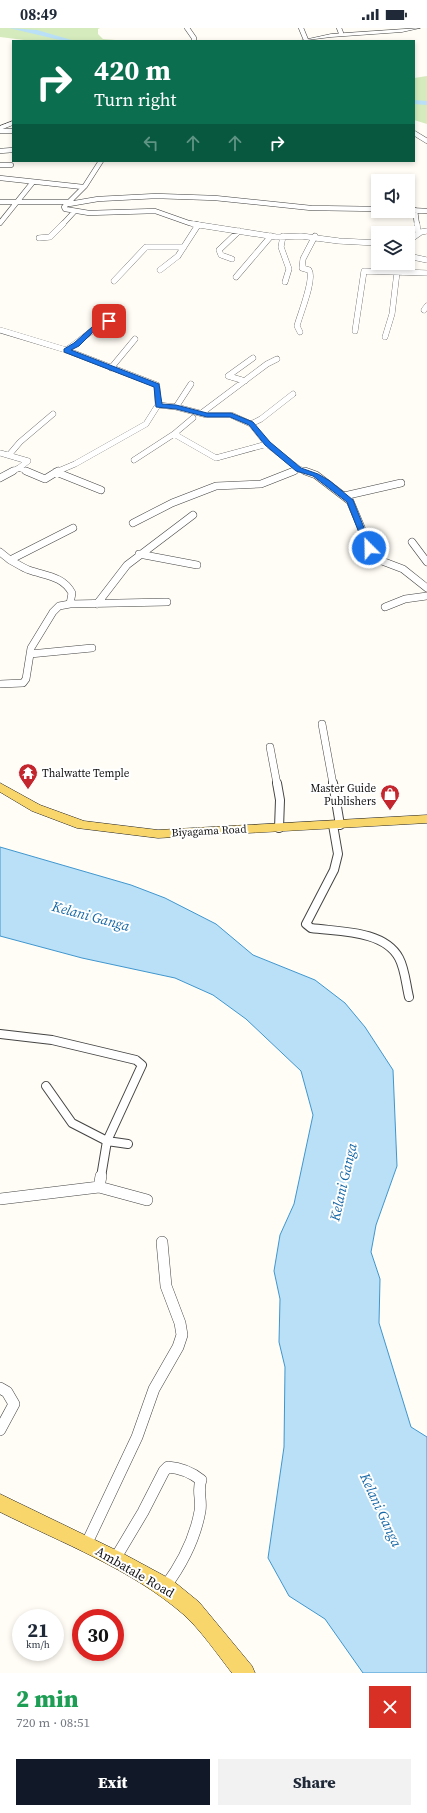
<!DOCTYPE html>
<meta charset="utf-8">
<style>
:root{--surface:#fff;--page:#f2f2f3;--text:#1f2937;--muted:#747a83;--accent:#111827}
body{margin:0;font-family:"Source Serif 4",serif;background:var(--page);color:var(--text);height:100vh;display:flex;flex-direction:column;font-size:15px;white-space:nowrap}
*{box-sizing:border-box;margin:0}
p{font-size:13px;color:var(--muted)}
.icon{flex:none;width:22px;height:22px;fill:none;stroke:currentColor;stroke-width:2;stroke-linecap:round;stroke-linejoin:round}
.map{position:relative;height:1645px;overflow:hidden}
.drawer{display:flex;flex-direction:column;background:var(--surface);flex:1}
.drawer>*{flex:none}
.banner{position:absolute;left:12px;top:12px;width:403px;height:122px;border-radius:0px;box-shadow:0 2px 6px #0003;background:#0b6e4f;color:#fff;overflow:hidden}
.controls{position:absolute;left:371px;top:146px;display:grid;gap:8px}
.controls a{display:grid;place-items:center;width:44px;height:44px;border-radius:0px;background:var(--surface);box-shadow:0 2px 6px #0003;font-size:20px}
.speed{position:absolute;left:12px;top:1581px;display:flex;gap:8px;font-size:20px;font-weight:700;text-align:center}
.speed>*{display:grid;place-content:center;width:52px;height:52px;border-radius:50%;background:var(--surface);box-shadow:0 2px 6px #0003;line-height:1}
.speed small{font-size:10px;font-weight:400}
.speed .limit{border:6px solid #d22;background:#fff;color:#111}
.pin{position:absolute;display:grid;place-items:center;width:34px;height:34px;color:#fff;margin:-17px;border-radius:8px;box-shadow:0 2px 6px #0006}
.me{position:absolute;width:44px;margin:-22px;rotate:337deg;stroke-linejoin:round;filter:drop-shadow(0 0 3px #0008)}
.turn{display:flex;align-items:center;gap:14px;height:84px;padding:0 16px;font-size:18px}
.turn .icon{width:52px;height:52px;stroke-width:2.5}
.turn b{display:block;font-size:28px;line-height:34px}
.lanes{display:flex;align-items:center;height:38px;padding:0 16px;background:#0003;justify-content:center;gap:20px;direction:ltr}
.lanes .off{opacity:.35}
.round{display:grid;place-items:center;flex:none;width:42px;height:42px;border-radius:0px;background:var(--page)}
.summary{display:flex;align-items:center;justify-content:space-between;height:68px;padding:0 16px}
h1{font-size:24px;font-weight:800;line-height:30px;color:#1e9e55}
.cta{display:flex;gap:8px;margin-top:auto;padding:8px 16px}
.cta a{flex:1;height:46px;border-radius:0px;background:var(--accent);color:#fff;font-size:16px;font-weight:800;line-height:46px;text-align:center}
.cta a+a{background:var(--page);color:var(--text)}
.status{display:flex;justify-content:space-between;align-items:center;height:28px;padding:0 20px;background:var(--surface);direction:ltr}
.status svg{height:11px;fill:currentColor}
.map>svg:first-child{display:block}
</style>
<div class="status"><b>08:49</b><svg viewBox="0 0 49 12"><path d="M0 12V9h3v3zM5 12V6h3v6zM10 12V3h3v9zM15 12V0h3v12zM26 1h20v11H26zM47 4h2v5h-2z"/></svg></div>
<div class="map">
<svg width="427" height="1645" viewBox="0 0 427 1645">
<rect width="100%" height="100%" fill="#fffdf5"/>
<path fill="#d5ebbd" d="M0,0H100L98,1V6L103,11L128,13H32L0,9Z
M427,48V96L414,92V50Z"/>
<path fill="#b9e0f7" stroke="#3f96cf" d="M0,819L131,857L165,870L216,896L253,927L315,952L345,975L365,999L393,1042L397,1138L376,1197L371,1224L380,1251L379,1295L411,1399L427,1409V1645H363L325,1591L289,1568L268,1530L284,1419L285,1339L279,1314L280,1271L274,1243L280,1207L294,1176L313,1087L301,1043L246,991L213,967L175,950L82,930L0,908Z"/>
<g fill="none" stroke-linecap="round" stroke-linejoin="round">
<path fill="#b9e0f7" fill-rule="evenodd" d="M9,0L37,2L75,13H64Z
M414,72L427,73V77L414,76Z"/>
<defs>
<path id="minor-far4" d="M187,0L194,10V13
M301,0L306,12
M339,0L341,5
M0,103H13
M414,105L427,113
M0,123L13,122
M101,133L85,158L64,179L65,181L89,185L155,183L189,195L200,197
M0,137H11
M0,150L83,159
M0,174H71
M69,176L98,171L156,168L215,170L311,180L378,181
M408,182L427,183
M415,182L417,197
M0,195L33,154
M62,197L74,184"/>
<path id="minor-far3" d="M193,196L276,209L301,208L339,213L378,215
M417,196L418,205
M283,208L281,219L289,241L285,254
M39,210L50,209L63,196
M408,213L421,204L427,203
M408,228L427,232
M232,231L221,227L219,222L239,203
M160,242L178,228L198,197
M236,249L271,208
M114,253L146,219H184
M424,282L427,278
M0,302L66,322L157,357L158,377
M355,303L364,243L427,245
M300,304L297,298C300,286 315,251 309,242L302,240L303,231L315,208
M385,309L392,286L397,244L401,240V235
M66,322C82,312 91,301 109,293
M111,340L135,311
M245,353L228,348L253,330
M176,379L191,356
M203,384L267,336L277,331
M251,396L261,391L293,366
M174,406L216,430L267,416
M0,425L28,433L19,440
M9,427L20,414L53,386
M134,432L174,406L193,390
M11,444L19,440L29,444
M56,444L75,436L146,396L158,377L176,379L207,387H231L251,396L267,416L299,441L308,444
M291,444L299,441"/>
<path id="minor-far2" d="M26,443L45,451L58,443
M305,443L316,447L350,473L374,530L403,541L427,560
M56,444L101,462
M0,450L13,443
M344,468L401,455
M133,495L172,475L216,458L261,456L294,443
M412,514L427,534
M0,524L10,532L73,500
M139,526L197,537
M10,532C16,535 23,540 29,542C46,548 63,548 72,565L70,576
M97,576L127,537L193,487
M385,579L405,571L427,568
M30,626L92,620
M0,656L23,655L26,651L31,620L53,584L59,578L70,576L167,574
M322,696L333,756
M270,719L277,756"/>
<path id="minor-far1" d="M277,755L280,772L279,800
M333,755L340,797
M333,797L338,826L334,842L306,896L311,900C339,904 384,902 399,930C405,941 406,957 409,969
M0,1006L52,1012L136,1032L142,1037L107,1113L101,1149
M46,1058L72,1095L107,1113L128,1116"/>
<path id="minor" d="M99,1159L101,1148
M0,1171L99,1159L147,1172
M0,1360L7,1364L14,1376L0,1402
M86,1517L137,1409L154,1361L178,1319L182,1307L180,1295L166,1258L162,1214
M115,1531L143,1484L164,1443L168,1439C181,1440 191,1444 201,1452C197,1462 202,1472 200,1483C195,1511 182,1536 165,1559"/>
<path id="tertiary" d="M420,0L402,4L331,9L299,13L331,6Z
M13,93V97L0,102V98Z"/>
<path id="primary" d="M0,755L40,777L84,793L158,802L427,787V795L158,810L77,800L32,783L0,764Z
M0,1466L122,1525L172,1552L199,1574L252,1638L255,1645H232C218,1627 200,1601 183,1586C131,1541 62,1515 0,1484Z"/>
</defs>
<use href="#minor-far4" stroke="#444" stroke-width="5.5"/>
<use href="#minor-far3" stroke="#444" stroke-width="6"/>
<use href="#minor-far2" stroke="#444" stroke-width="8"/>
<use href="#minor-far1" stroke="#444" stroke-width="10"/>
<use href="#minor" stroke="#444" stroke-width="12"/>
<use href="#tertiary" stroke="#444" stroke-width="1"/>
<use href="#primary" stroke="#222" stroke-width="1"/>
<use href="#minor-far4" stroke="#fff" stroke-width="4.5"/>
<use href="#minor-far3" stroke="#fff" stroke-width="5.5"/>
<use href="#minor-far2" stroke="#fff" stroke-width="7"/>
<use href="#minor-far1" stroke="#fff" stroke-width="8"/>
<use href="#minor" stroke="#fff" stroke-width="11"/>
<use href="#tertiary" fill="#fff" fill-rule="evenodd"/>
<use href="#primary" fill="#f9d66b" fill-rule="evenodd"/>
</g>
<path fill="#1a73e8" stroke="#114b97" d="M107,292L112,293L96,301L79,318L71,322L159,356L162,376L176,377L207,385H231L253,394L270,414L301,440L318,446L330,453L353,472L372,520L371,521L365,520L347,474L313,448L296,443L265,417L249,397L230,389H207L176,381L156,379L154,359L64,324V321L74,315L92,299Z"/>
<defs>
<symbol id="temple-pin" viewBox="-11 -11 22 30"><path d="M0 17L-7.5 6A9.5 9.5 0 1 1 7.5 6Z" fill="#c4262e" stroke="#fff"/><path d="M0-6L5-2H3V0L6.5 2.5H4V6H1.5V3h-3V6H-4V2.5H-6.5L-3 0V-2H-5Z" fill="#fff"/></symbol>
<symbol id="shop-pin" viewBox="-11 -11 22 30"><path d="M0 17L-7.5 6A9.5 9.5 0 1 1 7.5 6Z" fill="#c4262e" stroke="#fff"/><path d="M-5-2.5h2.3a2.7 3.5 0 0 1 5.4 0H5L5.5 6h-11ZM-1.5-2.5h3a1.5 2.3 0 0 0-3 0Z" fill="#fff"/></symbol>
</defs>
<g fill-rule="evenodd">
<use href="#temple-pin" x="17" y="734" width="22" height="30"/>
<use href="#shop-pin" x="379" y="755" width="22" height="30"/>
</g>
<g text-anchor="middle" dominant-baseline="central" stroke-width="4" stroke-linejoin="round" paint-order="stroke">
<g font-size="11" fill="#111" stroke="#fff" text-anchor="start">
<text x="42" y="745">Thalwatte Temple</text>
<text x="376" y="760" text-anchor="end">Master Guide<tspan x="376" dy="13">Publishers</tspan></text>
</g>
<g font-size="11" fill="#111" stroke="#fff">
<text transform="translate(209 803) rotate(-3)">Biyagama Road</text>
</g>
<g font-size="13" fill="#111" stroke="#fff">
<text transform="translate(135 1544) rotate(30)">Ambatale Road</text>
</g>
<g font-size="14" font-style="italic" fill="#1768a6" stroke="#fff">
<text transform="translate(91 888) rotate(15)">Kelani Ganga</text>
<text transform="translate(343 1154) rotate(-77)">Kelani Ganga</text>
<text transform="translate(381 1482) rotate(65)">Kelani Ganga</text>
</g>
</g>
</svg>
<div class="controls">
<a><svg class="icon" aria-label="sound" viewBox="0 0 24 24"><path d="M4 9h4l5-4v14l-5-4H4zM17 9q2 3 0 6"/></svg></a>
<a><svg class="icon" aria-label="layers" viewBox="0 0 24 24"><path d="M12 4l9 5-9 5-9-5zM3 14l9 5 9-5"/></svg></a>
</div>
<div class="speed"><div>21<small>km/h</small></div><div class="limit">30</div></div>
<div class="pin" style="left:109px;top:293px;background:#d93025"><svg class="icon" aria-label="arrive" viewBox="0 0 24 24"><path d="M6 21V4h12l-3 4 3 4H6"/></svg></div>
<svg class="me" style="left:369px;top:520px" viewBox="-20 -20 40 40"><circle r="17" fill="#1a73e8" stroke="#fff" stroke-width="3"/><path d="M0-11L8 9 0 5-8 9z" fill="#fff"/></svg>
<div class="banner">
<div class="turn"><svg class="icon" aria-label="right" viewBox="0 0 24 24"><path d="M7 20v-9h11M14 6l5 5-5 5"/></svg><div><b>420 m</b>Turn right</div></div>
<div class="lanes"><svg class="icon off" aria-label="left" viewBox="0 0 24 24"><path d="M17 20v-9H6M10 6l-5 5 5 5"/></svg><svg class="icon off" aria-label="ahead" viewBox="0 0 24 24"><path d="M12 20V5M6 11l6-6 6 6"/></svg><svg class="icon off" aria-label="ahead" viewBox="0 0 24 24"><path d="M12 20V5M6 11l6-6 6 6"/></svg><svg class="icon" aria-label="right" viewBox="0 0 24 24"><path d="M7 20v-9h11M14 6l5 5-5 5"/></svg></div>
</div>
</div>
<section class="drawer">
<div class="summary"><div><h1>2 min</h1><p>720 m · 08:51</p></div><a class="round" style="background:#d93025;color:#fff"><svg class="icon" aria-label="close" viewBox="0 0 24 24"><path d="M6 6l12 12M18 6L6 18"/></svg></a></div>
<div class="cta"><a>Exit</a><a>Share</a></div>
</section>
